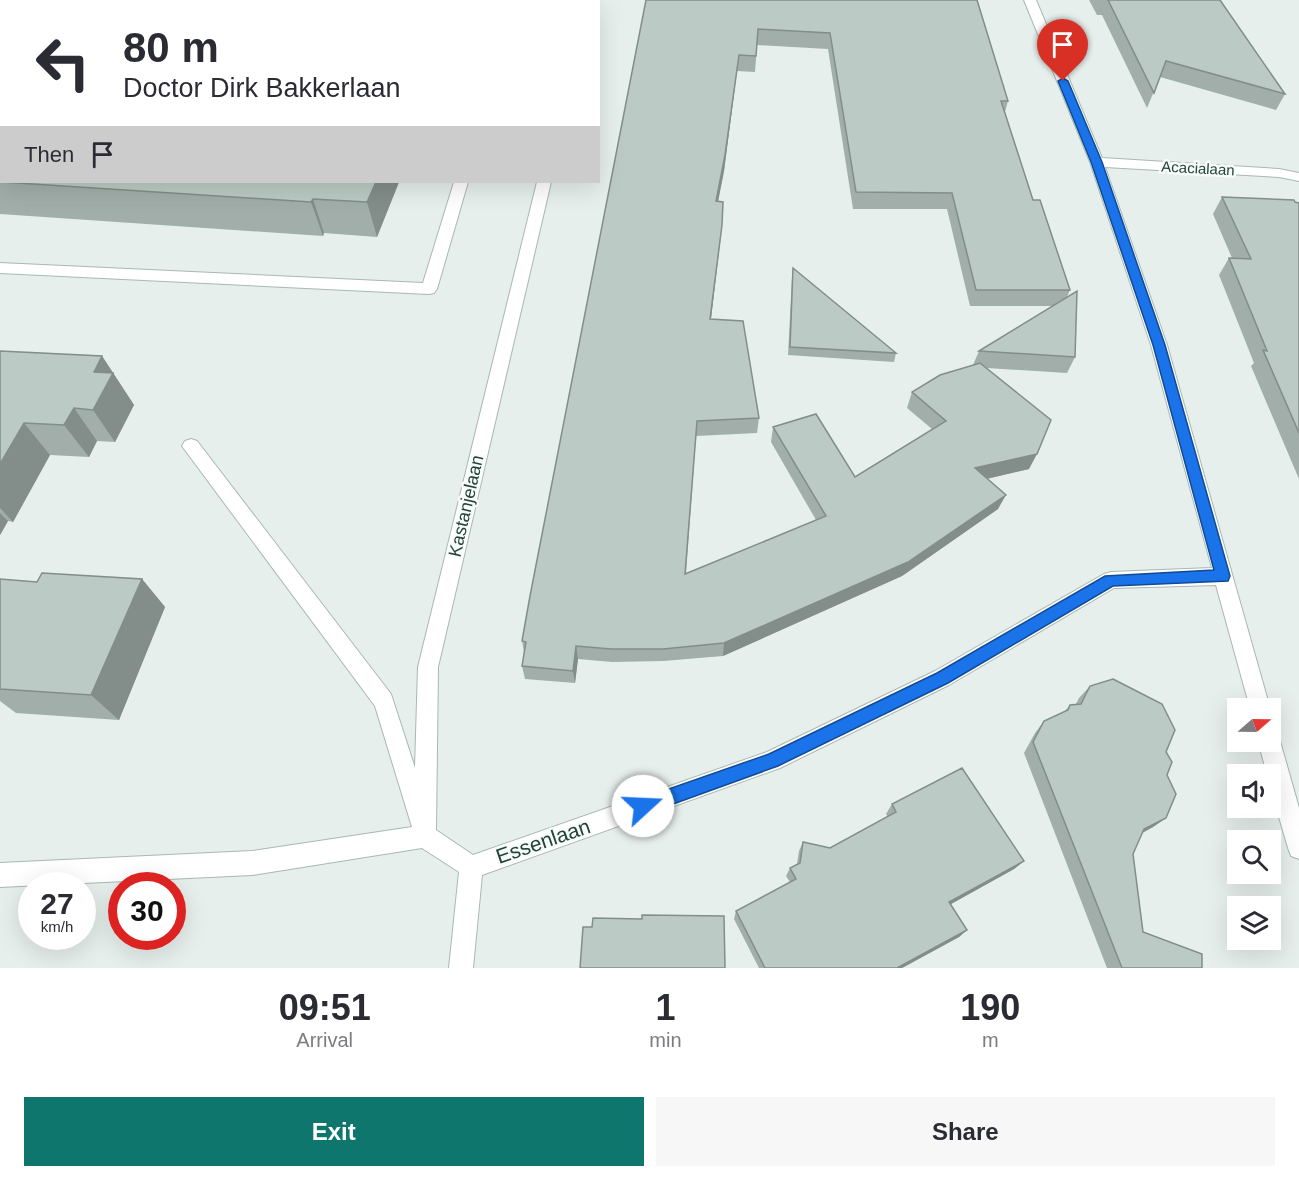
<!DOCTYPE html>
<style>
:root{--surface:#fff;--page:#f7f7f7;--text:#2b2b33;--muted:#7c7c81;--accent:#0f766e}
body{margin:0;font-family:Helvetica,sans-serif;background:var(--page);color:var(--text);height:100vh;display:flex;flex-direction:column;font-size:22px;white-space:nowrap}
*{box-sizing:border-box;margin:0}
p{font-size:20px;color:var(--muted)}
.icon{flex:none;width:33px;height:33px;fill:none;stroke:currentColor;stroke-width:2;stroke-linecap:round;stroke-linejoin:round}
.map{position:relative;height:968px;overflow:hidden}
.details{display:flex;flex-direction:column;background:var(--surface);flex:1}
.details>*{flex:none}
.hud{position:absolute;left:0px;top:0px;width:600px;height:183px;box-shadow:0 6px 24px #0002;background:#fff;color:var(--text);overflow:hidden}
.needle{width:39px;rotate:70deg}
.tools{position:absolute;left:1227px;top:698px;display:grid;gap:12px}
.tools a{display:grid;place-items:center;width:54px;height:54px;border-radius:0px;background:var(--surface);box-shadow:0 6px 24px #0002;font-size:30px}
.speed{position:absolute;left:18px;top:872px;display:flex;gap:12px;font-size:30px;font-weight:700;text-align:center}
.speed>*{display:grid;place-content:center;width:78px;height:78px;border-radius:50%;background:var(--surface);box-shadow:0 6px 24px #0002;line-height:1}
.speed small{font-size:15px;font-weight:400}
.speed .limit{border:9px solid #d22;background:#fff;color:#111}
.pin{position:absolute;display:grid;place-items:center;width:51px;height:51px;color:#fff;margin:-62px -26px;border-radius:50% 50% 50% 0;rotate:-45deg;box-shadow:0 0 6px #0007}
.pin .icon{rotate:45deg}
.me{position:absolute;width:66px;margin:-33px;rotate:70deg;stroke-linejoin:round;filter:drop-shadow(0 0 4px #0008)}
.turn{display:flex;align-items:center;gap:21px;height:126px;padding:0 24px;font-size:27px}
.turn .icon{width:78px;height:78px;stroke-width:2.5}
.turn b{display:block;font-size:42px;line-height:51px}
.then{display:flex;align-items:center;height:57px;padding:0 24px;background:#0003;gap:12px;font-size:22px}
.eta{display:flex;justify-content:space-evenly;align-items:center;height:102px;text-align:center}
.eta b{font-size:36px;font-weight:700;line-height:42px}
.primary-button{display:flex;gap:12px;margin-top:auto;padding:12px 24px}
.primary-button a{flex:1;height:69px;border-radius:0px;background:var(--accent);color:#fff;font-size:24px;font-weight:700;line-height:69px;text-align:center}
.primary-button a+a{background:var(--page);color:var(--text)}
.map>svg:first-child{display:block}
</style>
<div class="map">
<svg width="1299" height="968" viewBox="0 0 1299 968">
<rect width="100%" height="100%" fill="#e6efeb"/>
<g fill="none" stroke-linecap="round" stroke-linejoin="round">
<defs>
<path id="minor" d="M214,0H253L254,2H215Z
M455,0H467L454,2Z
M581,0H593V2H581Z
M1024,0H1036L1102,158L1279,169L1299,173V181L1279,177L1105,167L1167,345L1270,708H1250L1216,585L1114,588L949,685L780,768L482,875L473,968H449L459,872L422,848L252,875L0,887V863L252,851L412,827L375,706L182,446L185,441L191,439L197,441L391,694L415,768L418,667L537,182H551L438,667L436,830L473,855L767,752L935,671L1104,574L1111,572L1212,568L1151,345L1090,162Z
M454,182H468L437,289L434,293L429,294L0,273V263L423,283Z
M1270,731L1277,734L1280,741L1299,808V859L1291,856L1288,848L1270,786V774H1267L1258,741H1270Z"/>
</defs>
<use href="#minor" stroke="#a8b8b2" stroke-width="2"/>
<use href="#minor" fill="#fff" fill-rule="evenodd"/>
</g>
<path fill="#a1aea9" fill-rule="evenodd" d="M646,0H977L1008,101L1005,112L1033,200L1070,290L1067,297L1075,357L1067,373L987,368L1029,469L987,479L998,509L902,576L723,656L663,661L612,662L578,659L575,683L525,679L522,666L524,652L522,641ZM757,45L828,49L853,209H947L970,306H1052L979,351L973,365L912,392L907,408L932,429L855,477L773,427L771,442L816,520L686,574L696,436L757,433L759,418L711,319L722,225L718,201L724,171L737,71L755,72Z
M1089,0H1220L1285,94L1276,110L1160,77L1147,108L1102,15H1097Z
M0,7L2,182H399L377,237L324,233L323,236L0,214Z
M1222,197L1299,203V479L1251,366L1254,363L1219,275L1229,258H1232L1213,214Z
M793,268L896,353L894,362L788,355L792,277Z
M0,351L102,356L134,405L115,442L97,441L89,457L50,455L13,522L8,521L0,535Z
M0,579L37,582L142,579L165,607L119,720L16,713L0,701Z
M1090,686L1166,752L1167,775L1166,818L1153,827L1142,833L1133,854L1143,932L1202,968H1107L1024,753L1035,733L1044,721L1064,712L1070,705L1076,704L1079,698Z
M892,804L1024,861L1014,869L951,904L967,930L959,937L902,968H759L734,919L736,911L790,882L786,876L790,868L797,864L799,851L803,842L830,848L888,817L886,814Z"/>
<path fill="#838d89" d="M739,55L724,171L715,217L716,201Z
M2,62V120L0,121V64Z
M376,182H399L377,237L367,202Z
M313,199L324,233L323,236L311,202Z
M722,225L720,242L709,335L710,319Z
M102,356L134,405L115,442L93,410L94,372Z
M74,408L97,441L89,457L64,425Z
M24,423L50,455L13,522L0,508V464Z
M1037,454L1029,469L968,483L975,468Z
M1006,495L998,509L902,576L723,656L724,643Z
M0,513L8,521L0,535Z
M142,579L165,607L119,720L91,695Z
M576,646L578,659L575,683L573,671Z
M1166,818L1153,827L1131,839L1144,829Z
M1024,861L1014,869L942,909L949,902Z
M967,930L959,937L902,968H897Z"/>
<path fill="#bbcac4" stroke="#838d89" stroke-width="1.5" d="M6,0L29,2H5Z
M208,0H211L240,2H205Z
M646,0H977L1008,101H1001L1033,200H1040L1070,290H976L952,193L856,192L830,33L758,29L756,56L739,55L725,155L716,201L723,202L722,225L710,319L743,321L759,418L697,421L685,574L826,516L773,427L816,414L855,477L946,421L912,392L940,375L980,363L1051,420L1037,454L975,468L1006,495L908,562L724,643L663,649H611L576,646L573,671L522,666L526,642L522,641L530,596Z
M1108,0H1220L1285,94L1166,61L1154,93Z
M2,6V62L0,64V7Z
M0,121H2V181H0Z
M2,182H376L367,202L313,199L311,202Z
M1222,197L1294,200L1295,202L1299,203V433L1263,350L1267,351L1229,258L1251,259Z
M793,268L896,353L790,347Z
M1077,291L1075,357L979,351Z
M0,351L102,356L94,372L113,373L93,410L74,408L64,425L24,423L0,464Z
M42,573L142,579L91,695L0,689V579L37,582Z
M1113,679L1162,704L1175,730L1166,752L1172,762L1167,775L1176,794L1166,818L1144,829L1133,854L1143,932L1202,954V968H1122L1033,742L1044,721L1068,710L1070,705L1081,704L1090,686Z
M962,768L1024,861L949,902L967,930L897,968H765L736,911L796,879L790,868L800,863L803,842L830,848L896,812L892,804Z
M642,915L724,916L725,968H580L583,927H592L593,918L642,919Z"/>
<path fill="#1a73e8" stroke="#114b97" stroke-width="1.5" d="M1063,78L1068,81L1102,162L1165,345L1230,576L1228,581L1113,586L948,683L778,766L643,815L637,812L634,806L637,800L769,754L937,673L1105,576L1214,570L1153,345L1091,162L1058,81Z"/>
<g text-anchor="middle" dominant-baseline="central" stroke-width="5" stroke-linejoin="round" paint-order="stroke">
<g font-size="15" fill="#24423a" stroke="#f7fbf9">
<text transform="translate(1198 168) rotate(3)">Acacialaan</text>
</g>
<g font-size="18" fill="#24423a" stroke="#f7fbf9">
<text transform="translate(466 506) rotate(-77)">Kastanjelaan</text>
</g>
<g font-size="21" fill="#24423a" stroke="#f7fbf9">
<text transform="translate(543 841) rotate(-19)">Essenlaan</text>
</g>
</g>
</svg>
<div class="tools">
<a><svg class="needle" viewBox="-14 -14 28 28"><path d="M0-13l5 13h-10z" fill="#e53935"/><path d="M0 13l5-13h-10z" fill="#7c7c81"/></svg></a>
<a><svg class="icon" aria-label="sound" viewBox="0 0 24 24"><path d="M4 9h4l5-4v14l-5-4H4zM17 9q2 3 0 6"/></svg></a>
<a><svg class="icon" aria-label="search" viewBox="0 0 24 24"><circle cx="10" cy="10" r="6"/><path d="M15 15l6 6"/></svg></a>
<a><svg class="icon" aria-label="layers" viewBox="0 0 24 24"><path d="M12 4l9 5-9 5-9-5zM3 14l9 5 9-5"/></svg></a>
</div>
<div class="speed"><div>27<small>km/h</small></div><div class="limit">30</div></div>
<div class="pin" style="left:1063px;top:81px;background:#d93025"><svg class="icon" aria-label="arrive" viewBox="0 0 24 24"><path d="M6 21V4h12l-3 4 3 4H6"/></svg></div>
<svg class="me" style="left:643px;top:806px" viewBox="-20 -20 40 40"><circle r="19" fill="#fff"/><path d="M0-13L10 11 0 6-10 11z" fill="#1a73e8"/></svg>
<div class="hud">
<div class="turn"><svg class="icon" aria-label="left" viewBox="0 0 24 24"><path d="M17 20v-9H6M10 6l-5 5 5 5"/></svg><div><b>80 m</b>Doctor Dirk Bakkerlaan</div></div>
<div class="then">Then<svg class="icon" aria-label="arrive" viewBox="0 0 24 24"><path d="M6 21V4h12l-3 4 3 4H6"/></svg></div>
</div>
</div>
<section class="details">
<div class="eta">
<div><b>09:51</b><p>Arrival</p></div>
<div><b>1</b><p>min</p></div>
<div><b>190</b><p>m</p></div>
</div>
<div class="primary-button"><a>Exit</a><a>Share</a></div>
</section>
